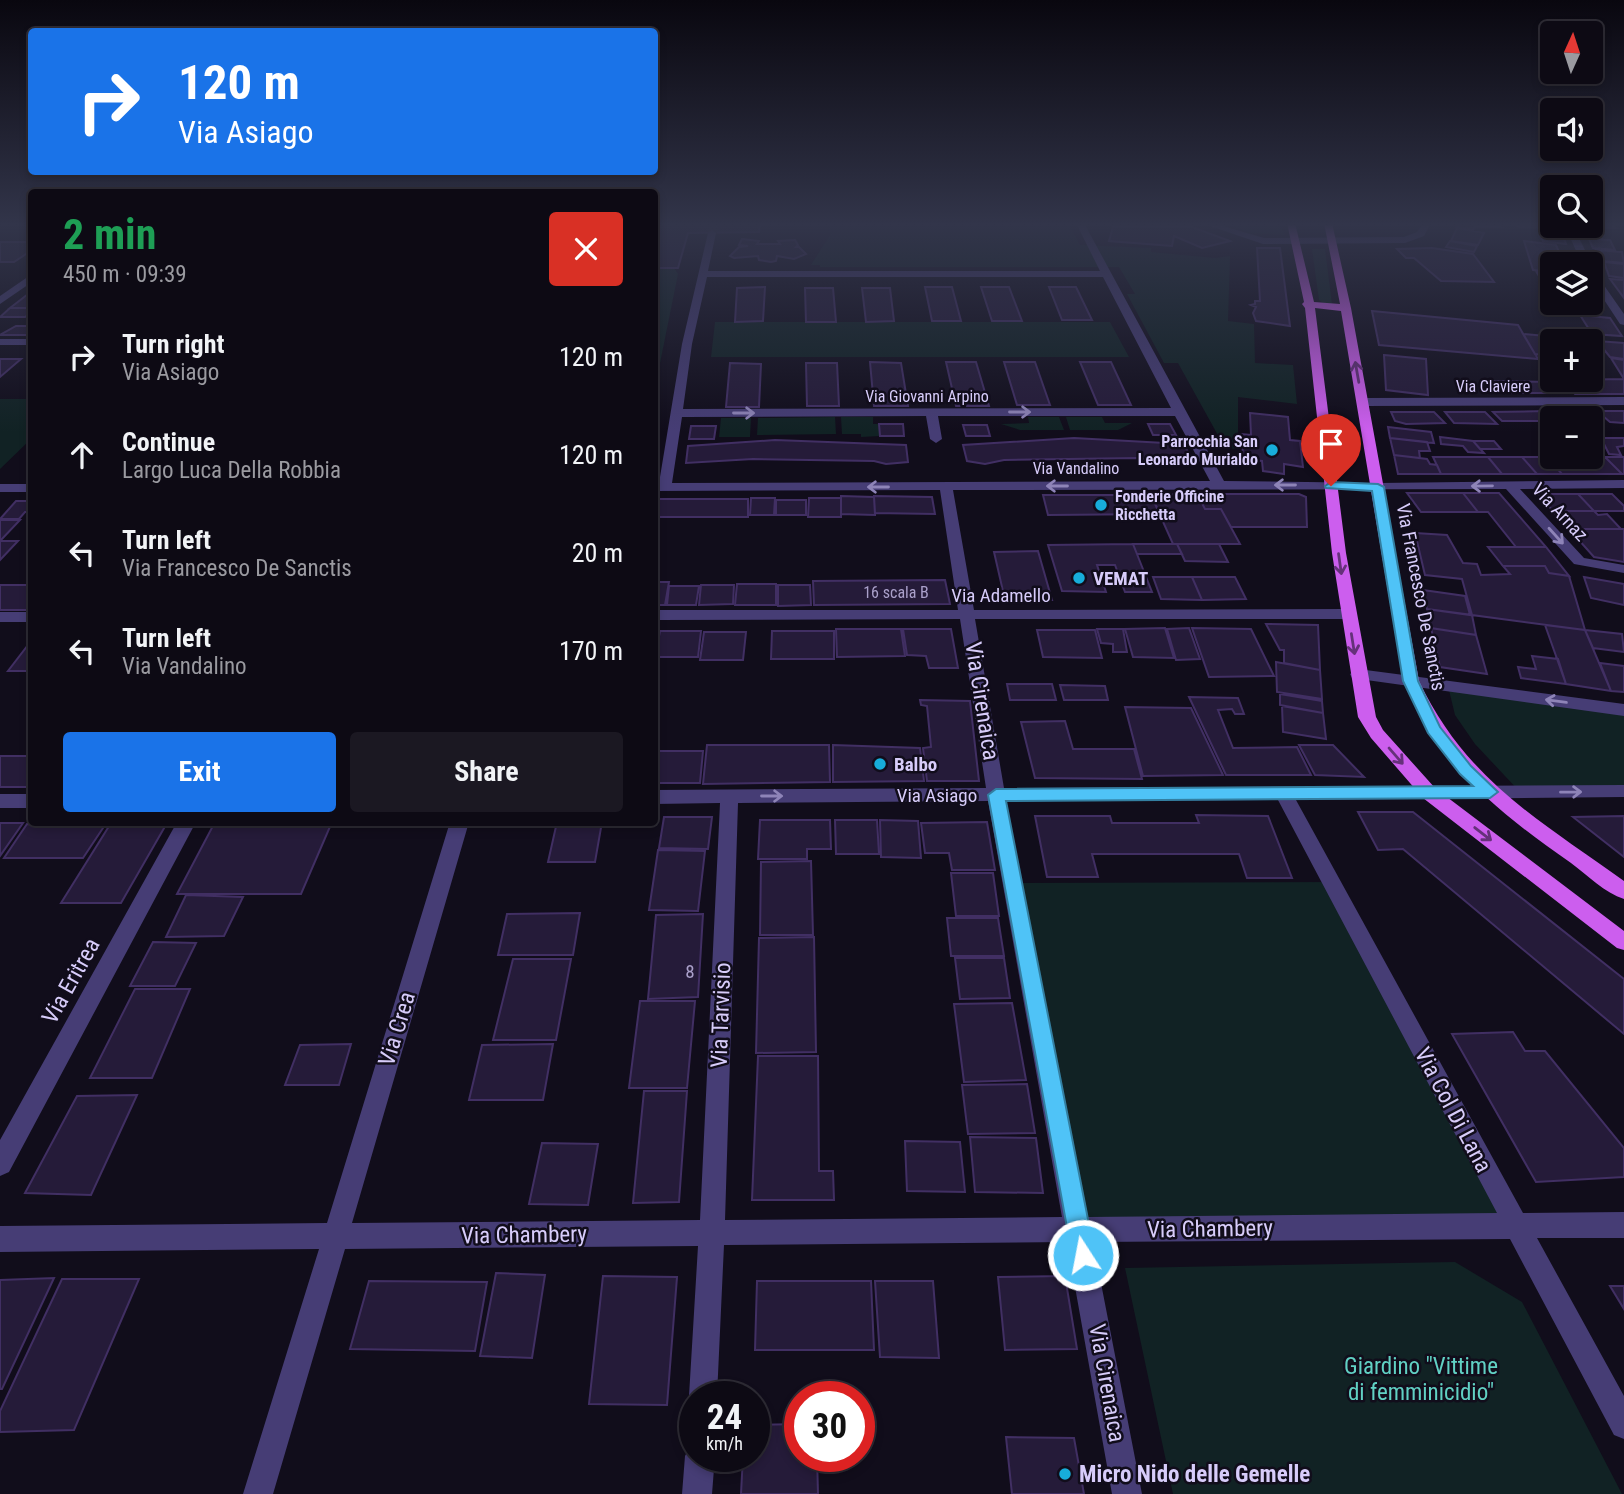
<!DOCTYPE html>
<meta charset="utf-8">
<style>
:root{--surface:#0d0a14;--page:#1b1822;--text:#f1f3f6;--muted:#9a9aa0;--line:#2d2b34;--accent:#1a73e8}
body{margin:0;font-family:"Roboto Condensed",sans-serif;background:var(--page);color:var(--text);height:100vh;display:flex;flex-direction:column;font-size:26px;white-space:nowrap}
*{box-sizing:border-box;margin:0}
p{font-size:23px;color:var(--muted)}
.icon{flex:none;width:38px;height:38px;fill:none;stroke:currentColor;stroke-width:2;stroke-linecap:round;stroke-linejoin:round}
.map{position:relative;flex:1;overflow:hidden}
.panel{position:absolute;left:28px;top:189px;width:630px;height:637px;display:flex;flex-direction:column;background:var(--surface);border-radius:7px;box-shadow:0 4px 10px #0003,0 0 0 2px var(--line)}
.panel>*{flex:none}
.top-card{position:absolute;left:28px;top:28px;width:630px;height:147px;border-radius:7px;box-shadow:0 4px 10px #0003,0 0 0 2px var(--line);background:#1a73e8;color:#fff;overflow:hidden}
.needle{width:46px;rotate:3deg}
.tools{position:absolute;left:1540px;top:21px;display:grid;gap:14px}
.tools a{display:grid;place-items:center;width:63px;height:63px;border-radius:7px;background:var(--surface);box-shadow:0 4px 10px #0003,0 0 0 2px var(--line);font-size:35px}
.speed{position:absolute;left:679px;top:1381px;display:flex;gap:14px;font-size:35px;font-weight:700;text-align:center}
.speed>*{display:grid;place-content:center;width:91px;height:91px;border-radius:50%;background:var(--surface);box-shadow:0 4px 10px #0003,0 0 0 2px var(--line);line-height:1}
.speed small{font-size:18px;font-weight:400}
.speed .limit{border:10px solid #d22;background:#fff;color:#111}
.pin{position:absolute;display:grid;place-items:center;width:60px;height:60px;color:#fff;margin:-72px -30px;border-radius:50% 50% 50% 0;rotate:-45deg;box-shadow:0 0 7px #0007}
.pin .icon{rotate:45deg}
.me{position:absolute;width:77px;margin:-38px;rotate:349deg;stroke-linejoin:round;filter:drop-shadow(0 0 5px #0008)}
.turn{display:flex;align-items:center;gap:24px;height:147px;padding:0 35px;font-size:32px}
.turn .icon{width:91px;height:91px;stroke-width:2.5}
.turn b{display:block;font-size:49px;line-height:60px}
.round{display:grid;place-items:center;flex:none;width:74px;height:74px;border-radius:7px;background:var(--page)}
.headline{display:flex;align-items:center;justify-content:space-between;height:119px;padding:0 35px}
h1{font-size:42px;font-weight:700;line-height:52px;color:#1e9e55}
.action{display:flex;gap:14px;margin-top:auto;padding:14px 35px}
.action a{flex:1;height:80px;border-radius:7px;background:var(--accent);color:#fff;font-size:28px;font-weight:700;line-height:80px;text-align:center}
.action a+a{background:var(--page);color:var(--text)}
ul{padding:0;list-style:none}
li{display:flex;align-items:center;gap:21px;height:98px;padding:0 35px}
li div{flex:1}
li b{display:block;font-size:26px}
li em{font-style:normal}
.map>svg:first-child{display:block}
</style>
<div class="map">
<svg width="1624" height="1494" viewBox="0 0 1624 1494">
<rect width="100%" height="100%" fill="#110d1b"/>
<path fill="#112224" d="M829,223H1068L1080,245L1151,248V252L1215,258L1230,256L1228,321L1254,324L1255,363L1293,365L1297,404L1238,397V449L1225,448L1178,363H1164L1127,294H1135L1119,267H820V265H811L830,235Z
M1226,223H1279L1285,235L1248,233Z
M1312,249H1325L1332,304H1324L1319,300Z
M655,268H674L678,274L657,378L655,379Z
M715,322H1110L1129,357H711Z
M0,399H32L31,439L0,469Z
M835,417L836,434L757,435L758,418Z
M841,417H873V424H879L880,436L861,437V434H842Z
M1028,417H1059L1064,430H1020L1001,424L1029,423Z
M1066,417H1102L1105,423H1132L1118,430H1070Z
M721,418H751L750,437H719Z
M1448,686L1624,710V791L1520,792L1475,744L1455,715Z
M1331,882L1516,1227L1079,1230L1013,883Z
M1455,1262L1522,1302L1622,1494H1173L1125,1268Z"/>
<path fill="#251b39" stroke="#412f63" stroke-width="2" d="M654,223H760L759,232L688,233L678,268H654Z
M1460,223H1495L1501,227H1475L1473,230L1457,227Z
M1513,223H1552L1557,228L1519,227Z
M1591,223H1609L1616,228L1584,227L1591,226Z
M1113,227H1192L1230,241L1202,248L1174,236L1172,246L1109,241Z
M1584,227L1598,229L1602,239L1588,237Z
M1457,228L1484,233L1478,245L1451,241Z
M1540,232L1563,235L1566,244L1543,241Z
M742,239L759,241L757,244H780L778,241L795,240L798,245L796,247H799L806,254L794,259L777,256L776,261L771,262L759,260L758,256L734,258L730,256L739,247L748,246L739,245Z
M1589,239L1610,240L1615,250L1593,248Z
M1450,241L1477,246L1474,252L1446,247Z
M1524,241L1556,245L1564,264H1552V272L1533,270Z
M0,242H32V250L14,262H0Z
M1257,248H1280L1290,326L1256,321L1253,313L1256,307L1251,305L1255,304V301H1260Z
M1432,248L1473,254L1494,282L1441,281L1414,258H1406L1397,249Z
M1596,250L1622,252L1624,263L1602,261Z
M1604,262L1624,264V278L1609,276Z
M1536,271L1552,272V286H1545Z
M1610,279L1624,280V298Z
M765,287L763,321L735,322L737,288Z
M925,287H952L961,321H932Z
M981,287H1009L1022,321H992Z
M1049,287H1076L1092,320H1062Z
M805,288H833L836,322H806Z
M862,288H890L894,321L866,322Z
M32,291V308H10Z
M1545,297L1552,298V303H1583L1588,312L1552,309Z
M10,308H32V312L25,317H0Z
M1372,311L1518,325L1538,359L1379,345Z
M1580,315L1610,318L1622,336L1592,334Z
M16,326H32V335H0Z
M1523,334L1568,338L1570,341H1552V356L1535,354Z
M1597,341L1624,343V359L1610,357Z
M1384,355L1426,359L1428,395L1386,390Z
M1611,358L1624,360V394H1575L1563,380L1624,379Z
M0,359H21L0,377Z
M870,362L901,363L908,406H874Z
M946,362H976L989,406H956Z
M1004,362H1035L1050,405H1017Z
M1080,362H1111L1131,405H1098Z
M730,363L761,364L759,407H726Z
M806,363H837L839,406H807Z
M1489,381L1550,382L1562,393H1497Z
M1546,411L1553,418L1552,421H1502L1493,412Z
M1546,411L1581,412L1586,418H1553Z
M1597,411H1624V423L1610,422Z
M1391,412H1434L1445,423L1406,424L1395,421Z
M1445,412H1485L1497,424L1454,423Z
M1250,413L1288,417L1290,440L1300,441L1303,467L1284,464V474L1263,471L1262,461L1243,459L1242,434L1251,435Z
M879,424H903L904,436H880Z
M1148,424H1170L1176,435H1153Z
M963,425H987L990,436H966Z
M691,426H716L714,439H689Z
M1388,427L1431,432L1434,443L1390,438Z
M1440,437L1473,441L1484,453L1468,452L1463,446L1441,444Z
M1074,438L1183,444L1193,460L1166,462L1137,458L1004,460L985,464L967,461L963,445Z
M1390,438L1427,442L1430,451H1419L1420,458L1394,455Z
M1601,438H1624V446L1617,447L1621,455L1609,454Z
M775,440L906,445L908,462L886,464L874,461L753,459L686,463L688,446Z
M1473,441H1494L1501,449H1480Z
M1394,455L1427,459L1430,464L1437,465L1441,474H1398Z
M1433,457H1488L1502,474H1441Z
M1488,457H1522L1537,474H1502Z
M1522,457H1547L1562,474H1537Z
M1547,457L1606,458L1622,474H1562Z
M1605,457H1624V474H1622Z
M1407,493H1463L1478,512H1421Z
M1463,493H1499L1546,547H1516L1488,512H1478Z
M1197,494H1299L1306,497L1307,527H1231L1221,509H1205Z
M1197,494L1205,509H1221L1240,544H1173L1151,495Z
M1538,494H1578L1594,511H1553Z
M1578,494H1612L1624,506V511H1594Z
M1043,495H1151L1160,514L1048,515Z
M841,496L874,497L875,515L841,514Z
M874,496L932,497L935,514L875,513Z
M751,498H775L774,515H750Z
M809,498H841V517H808Z
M654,499H748V517H654Z
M776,500H806V515H776Z
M16,501H32V512H25L19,519H0Z
M1553,511H1594L1598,515L1607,514L1621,529H1569Z
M0,520H20L0,541Z
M1569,529H1624V562L1594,557Z
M1415,533L1447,535L1463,563L1477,564L1481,575L1510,574L1503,566H1545L1549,573L1569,576L1585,630L1472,615L1462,579L1425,575Z
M0,541H18L0,560Z
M1133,544L1152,592H1125L1115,565H1097L1106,592L1062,591L1048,545Z
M1133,544H1177L1182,554H1137Z
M1177,544H1219L1228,562L1185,561Z
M1488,547H1546L1569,576L1549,573L1545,566H1503Z
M1038,551L1052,600H1005L994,552Z
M1153,577H1192L1202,600L1161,599Z
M1192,577H1235L1246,599L1202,600Z
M1584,577L1624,584V605L1591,598Z
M945,580L950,604L814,605L813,581Z
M654,582H669L665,605H654Z
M737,584H776V605H735Z
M0,585H32V610H0Z
M701,585H734L733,604L699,605Z
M778,585H810L811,605L778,606Z
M669,586H699L696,605H667Z
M1423,590L1465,596L1470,615L1427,609Z
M1427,609L1472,615L1476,635L1431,628Z
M1266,624L1318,625L1320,670L1284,663V650H1280Z
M1545,625L1585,630L1611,691L1566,684Z
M1165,628L1174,658L1133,657L1125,629Z
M1189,628L1200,659L1176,660L1167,629Z
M1192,628L1251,629L1274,676L1209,677Z
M1431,628L1476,635L1487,674L1440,667Z
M836,629H901L905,656L837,657Z
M903,629H951L958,668H929L926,656L907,655Z
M1097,629H1123L1127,652H1113V644L1101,643Z
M1037,630H1095L1102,658L1043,657Z
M1585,630L1622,634L1624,652L1593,648Z
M660,631H701L698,657H655Z
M772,631H834V659H771Z
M704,632H746L743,660H700Z
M28,645H32V666L28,671H8Z
M1532,656L1558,659L1566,684L1521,678L1518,667L1536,669Z
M1276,662L1320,670L1322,699L1277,692Z
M1600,663L1624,666V692L1611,691Z
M1007,684H1052L1056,700H1010Z
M1060,685L1105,686L1108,700H1064Z
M1280,694L1322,701L1323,713L1280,705Z
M1189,697L1238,698L1244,714H1235L1232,709L1218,710L1233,748L1297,747L1311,775H1226Z
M920,700L970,701L979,781H927L923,748L931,747L927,706L921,705Z
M1282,706L1323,713L1326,739L1283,732Z
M1125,707L1191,708L1223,775L1143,776Z
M1065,721L1073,749H1134L1142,779L1035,778L1021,722Z
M707,745H829L830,782L703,784Z
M833,745L920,748L924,781L833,782Z
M1299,745H1333L1364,777L1315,775Z
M654,751H703L700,783H654Z
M0,756H32V780L27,787H0Z
M1358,812H1413L1624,979V1034L1403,849L1378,850Z
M1196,815L1268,816L1292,878H1247L1239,854H1092L1098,877H1047L1035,816H1110L1112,823H1199Z
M1624,816V857L1573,817Z
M664,817H712L708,849L659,848Z
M760,820H830L831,849H807V859H758Z
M835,820H877L879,854H836Z
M880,820L918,821L921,858L881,857Z
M215,822H332L301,894H177Z
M557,822H602L595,862H548Z
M987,822L995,870H952L949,853H925L921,823Z
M0,823H23L0,856Z
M111,823H167L121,903H61Z
M27,824L105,825L83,858H4Z
M658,850L705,851L698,911L649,910Z
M811,861L813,935H760L761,862Z
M951,873H993L999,916H956Z
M186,895L243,897L224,936L166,937Z
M580,913L573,955H498L507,914Z
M703,914L698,997L648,999L656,915Z
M947,918H998L1004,956H951Z
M814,937L816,1052L756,1053L759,938Z
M153,942L196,943L175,986H130Z
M955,958H1004L1010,998L960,999Z
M513,959H571L556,1040H493Z
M135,989H190L152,1078H90Z
M640,1001H695L687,1088H629Z
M1012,1003L1026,1080L964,1082L954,1004Z
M1513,1032L1525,1051H1545L1624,1148V1177L1536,1182L1452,1034Z
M351,1044L339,1085H285L300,1045Z
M553,1044L543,1100H469L482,1045Z
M758,1056H818L819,1171H833L834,1200H752Z
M1027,1084L1035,1133L968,1134L962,1085Z
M644,1091H687L679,1202L633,1203Z
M137,1095L91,1195L25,1193L77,1096Z
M970,1137L1036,1138L1043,1193L975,1192Z
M905,1141L960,1142L965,1192L907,1191Z
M542,1143L598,1144L588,1205L529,1204Z
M496,1273L545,1275L532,1358L480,1356Z
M603,1276L677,1277L667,1405L589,1404Z
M1065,1276L1077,1349L1005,1350L998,1277Z
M54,1278L2,1389H0V1280Z
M62,1279H139L74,1430L0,1432V1411Z
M369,1281L487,1282L475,1351L350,1349Z
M757,1281H871L874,1350H755Z
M875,1281H933L939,1358L880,1357Z
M1610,1286H1624V1309Z
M800,1424V1456H817L818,1494H741L743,1456H754V1425Z
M1006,1437L1074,1438L1084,1494H1012Z"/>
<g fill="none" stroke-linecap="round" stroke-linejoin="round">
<path stroke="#2f2a3c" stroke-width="10" stroke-dasharray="10 5" stroke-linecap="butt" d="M712,233L715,223"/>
<path fill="#463d75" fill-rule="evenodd" d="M1076,223H1084L1224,481L1378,483L1624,480V488L1520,489L1584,558L1624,565V573L1574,564L1506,489L953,490L974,610L1348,609L1356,614L1348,619H975L1004,788L1624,785V797L1296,800L1523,1213L1624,1212V1238H1537L1624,1396V1439L1614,1435L1510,1239L1093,1242L1142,1494H1112L1067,1242L724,1245L717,1396H695V1407L689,1396L698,1246L345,1249L273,1494H243L319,1249L0,1252V1226L327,1223L450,822H469L352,1223L700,1220L720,803L654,804V790L986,788L960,619L654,620V610H958L940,490L654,491V483H659L682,344L708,233L712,230L716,233L708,271H1100ZM707,277H1103L1171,408L683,409L692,344ZM926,416L930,439L936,443L942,439L938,416H1175L1210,481L672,483L682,417ZM1278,800L1497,1213L1088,1217L1006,801ZM988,801L1062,1217L725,1220L738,803Z
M1201,223H1213L1264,238L1404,237L1417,232L1423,223H1431L1424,236L1405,243L1263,244Z
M1565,226H1573L1592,264L1591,265L1582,264Z
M1591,270L1594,271L1624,314V325L1620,324L1591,280Z
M32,274V282L0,304V296Z
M0,339H32V345H0Z
M1624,397V405L1363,406L1357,402L1363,398Z
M0,484H32V492H0Z
M0,612H32V622H0Z
M1358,669L1624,704V716L1352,678L1350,674Z
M0,794H32V808H0Z
M177,822H196L9,1172L0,1176V1140Z
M695,1444V1456H715L712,1494H682L685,1456L690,1446Z"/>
<path fill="#cc5eee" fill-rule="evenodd" d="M1287,223H1295L1314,302L1340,304L1324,223H1332L1351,308L1419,681C1466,780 1539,820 1624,881V899C1605,893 1587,875 1571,863C1495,810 1442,767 1403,681L1341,311L1315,308L1346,553L1376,717L1383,730L1435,788L1624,931V950L1617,948L1423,798L1371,738L1358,717L1332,553L1305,308L1302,304L1304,302Z"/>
</g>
<defs><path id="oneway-shaft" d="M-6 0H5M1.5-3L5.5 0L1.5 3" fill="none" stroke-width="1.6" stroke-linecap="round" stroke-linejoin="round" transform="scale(1.75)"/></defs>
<g stroke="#65317a">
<use href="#oneway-shaft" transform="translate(1357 372) rotate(-100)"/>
<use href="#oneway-shaft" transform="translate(1340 564) rotate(82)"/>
<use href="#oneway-shaft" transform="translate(1353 644) rotate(81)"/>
<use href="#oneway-shaft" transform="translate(1396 756) rotate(49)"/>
<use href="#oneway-shaft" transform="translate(1483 834) rotate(38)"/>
</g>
<g stroke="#8e84b8">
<use href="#oneway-shaft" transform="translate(1020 412)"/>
<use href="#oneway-shaft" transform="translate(744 413)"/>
<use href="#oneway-shaft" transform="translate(1285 485) rotate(180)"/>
<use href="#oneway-shaft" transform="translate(1057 486) rotate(180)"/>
<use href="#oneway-shaft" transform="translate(1482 486) rotate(179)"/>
<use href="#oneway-shaft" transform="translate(878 487) rotate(180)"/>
<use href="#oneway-shaft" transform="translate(1556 536) rotate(48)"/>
<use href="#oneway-shaft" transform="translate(1556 701) rotate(-172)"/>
<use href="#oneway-shaft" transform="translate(1571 792) rotate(-1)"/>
<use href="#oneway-shaft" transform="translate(772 796)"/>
</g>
<linearGradient id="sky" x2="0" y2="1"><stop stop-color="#09070f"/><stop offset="0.52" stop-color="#32354a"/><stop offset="1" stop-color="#32354a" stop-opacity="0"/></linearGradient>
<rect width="1624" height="432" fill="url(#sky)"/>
<path fill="#4fc3f7" stroke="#337fa1" stroke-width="2" d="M1331,482L1378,484L1384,487L1418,681L1440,727L1471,766L1498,792L1490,798L1006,801L1095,1255L1092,1263L1083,1266L1075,1263L1072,1255L988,795L996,789L1473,786L1460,774L1428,733L1403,681L1372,491L1326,488L1325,486Z"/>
<g fill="#17adda" stroke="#110d1b" stroke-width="2.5">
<circle cx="1272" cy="450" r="7"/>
<circle cx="1101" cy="505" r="7"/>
<circle cx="1079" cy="578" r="7"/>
<circle cx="880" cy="764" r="7"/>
<circle cx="1065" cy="1474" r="7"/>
</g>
<g text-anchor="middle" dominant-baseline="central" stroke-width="5" stroke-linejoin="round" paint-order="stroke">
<g font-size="16" fill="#d7ccfa" stroke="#110d1b">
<text x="1493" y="386">Via Claviere</text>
<text x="927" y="396">Via Giovanni Arpino</text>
<text x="1076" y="468">Via Vandalino</text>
</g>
<g font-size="16" font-weight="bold" fill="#d7ccfa" stroke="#110d1b" text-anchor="end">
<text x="1258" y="441">Parrocchia San<tspan x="1258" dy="18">Leonardo Murialdo</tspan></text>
<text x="1115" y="496" text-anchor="start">Fonderie Officine<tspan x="1115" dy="18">Ricchetta</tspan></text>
</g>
<g font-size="16" fill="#aaa0ca">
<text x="896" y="592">16 scala B</text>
</g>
<g font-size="19" fill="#d7ccfa" stroke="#110d1b">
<text transform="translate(1560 512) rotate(47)">Via Arnaz</text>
<text x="1001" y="595">Via Adamello</text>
<text transform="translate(1421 597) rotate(79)">Via Francesco De Sanctis</text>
<text x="937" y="795">Via Asiago</text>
</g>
<g font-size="19" font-weight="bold" fill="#d7ccfa" stroke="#110d1b" text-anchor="start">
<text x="1093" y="578">VEMAT</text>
<text x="894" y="764">Balbo</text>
</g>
<g font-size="19" fill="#aaa0ca">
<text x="690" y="971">8</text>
</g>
<g font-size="23" fill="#d7ccfa" stroke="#110d1b">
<text transform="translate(982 701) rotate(81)">Via Cirenaica</text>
<text transform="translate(71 981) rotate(-61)">Via Eritrea</text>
<text transform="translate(721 1015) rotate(-88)">Via Tarvisio</text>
<text transform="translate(397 1029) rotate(-73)">Via Crea</text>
<text transform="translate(1453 1110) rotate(62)">Via Col Di Lana</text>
<text transform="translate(1210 1229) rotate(-1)">Via Chambery</text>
<text transform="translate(524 1235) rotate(-1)">Via Chambery</text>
<text transform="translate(1107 1383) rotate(80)">Via Cirenaica</text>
</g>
<g font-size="23" fill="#61d1c4" stroke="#110d1b">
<text x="1421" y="1366">Giardino "Vittime<tspan x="1421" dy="26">di femminicidio"</tspan></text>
</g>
<g font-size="23" font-weight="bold" fill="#d7ccfa" stroke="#110d1b" text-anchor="start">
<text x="1079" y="1474">Micro Nido delle Gemelle</text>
</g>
</g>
</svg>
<div class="tools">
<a><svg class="needle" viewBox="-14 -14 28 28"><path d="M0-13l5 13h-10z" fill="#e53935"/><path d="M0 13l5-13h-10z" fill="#9a9aa0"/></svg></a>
<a><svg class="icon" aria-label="sound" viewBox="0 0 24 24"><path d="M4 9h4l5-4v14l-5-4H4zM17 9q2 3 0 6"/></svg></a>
<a><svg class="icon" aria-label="search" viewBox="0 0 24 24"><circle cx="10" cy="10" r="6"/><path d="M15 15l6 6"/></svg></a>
<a><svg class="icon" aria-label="layers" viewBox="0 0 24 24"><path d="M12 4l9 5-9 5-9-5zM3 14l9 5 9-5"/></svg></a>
<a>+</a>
<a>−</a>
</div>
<div class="speed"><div>24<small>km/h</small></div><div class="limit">30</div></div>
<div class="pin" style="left:1331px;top:486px;background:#d93025"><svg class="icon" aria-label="arrive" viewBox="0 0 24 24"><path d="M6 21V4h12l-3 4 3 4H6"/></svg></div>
<svg class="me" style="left:1083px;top:1255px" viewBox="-20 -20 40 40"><circle r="17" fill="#4fc3f7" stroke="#fff" stroke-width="3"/><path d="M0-11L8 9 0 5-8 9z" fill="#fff"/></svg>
<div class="top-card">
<div class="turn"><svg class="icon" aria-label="right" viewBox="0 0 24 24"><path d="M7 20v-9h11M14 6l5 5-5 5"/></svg><div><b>120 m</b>Via Asiago</div></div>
</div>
<section class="panel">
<div class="headline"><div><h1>2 min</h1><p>450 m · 09:39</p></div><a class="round" style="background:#d93025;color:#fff"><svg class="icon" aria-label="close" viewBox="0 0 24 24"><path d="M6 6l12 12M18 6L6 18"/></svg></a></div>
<ul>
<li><svg class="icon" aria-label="right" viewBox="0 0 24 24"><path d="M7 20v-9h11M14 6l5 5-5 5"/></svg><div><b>Turn right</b><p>Via Asiago</p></div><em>120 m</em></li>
<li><svg class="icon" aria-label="ahead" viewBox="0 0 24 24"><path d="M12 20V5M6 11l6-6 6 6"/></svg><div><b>Continue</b><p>Largo Luca Della Robbia</p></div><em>120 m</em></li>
<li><svg class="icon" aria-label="left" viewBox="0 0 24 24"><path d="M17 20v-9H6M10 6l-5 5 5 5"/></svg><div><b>Turn left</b><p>Via Francesco De Sanctis</p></div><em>20 m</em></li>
<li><svg class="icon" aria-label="left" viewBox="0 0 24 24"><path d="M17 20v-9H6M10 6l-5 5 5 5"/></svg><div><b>Turn left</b><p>Via Vandalino</p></div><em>170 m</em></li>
</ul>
<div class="action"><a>Exit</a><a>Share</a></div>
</section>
</div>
